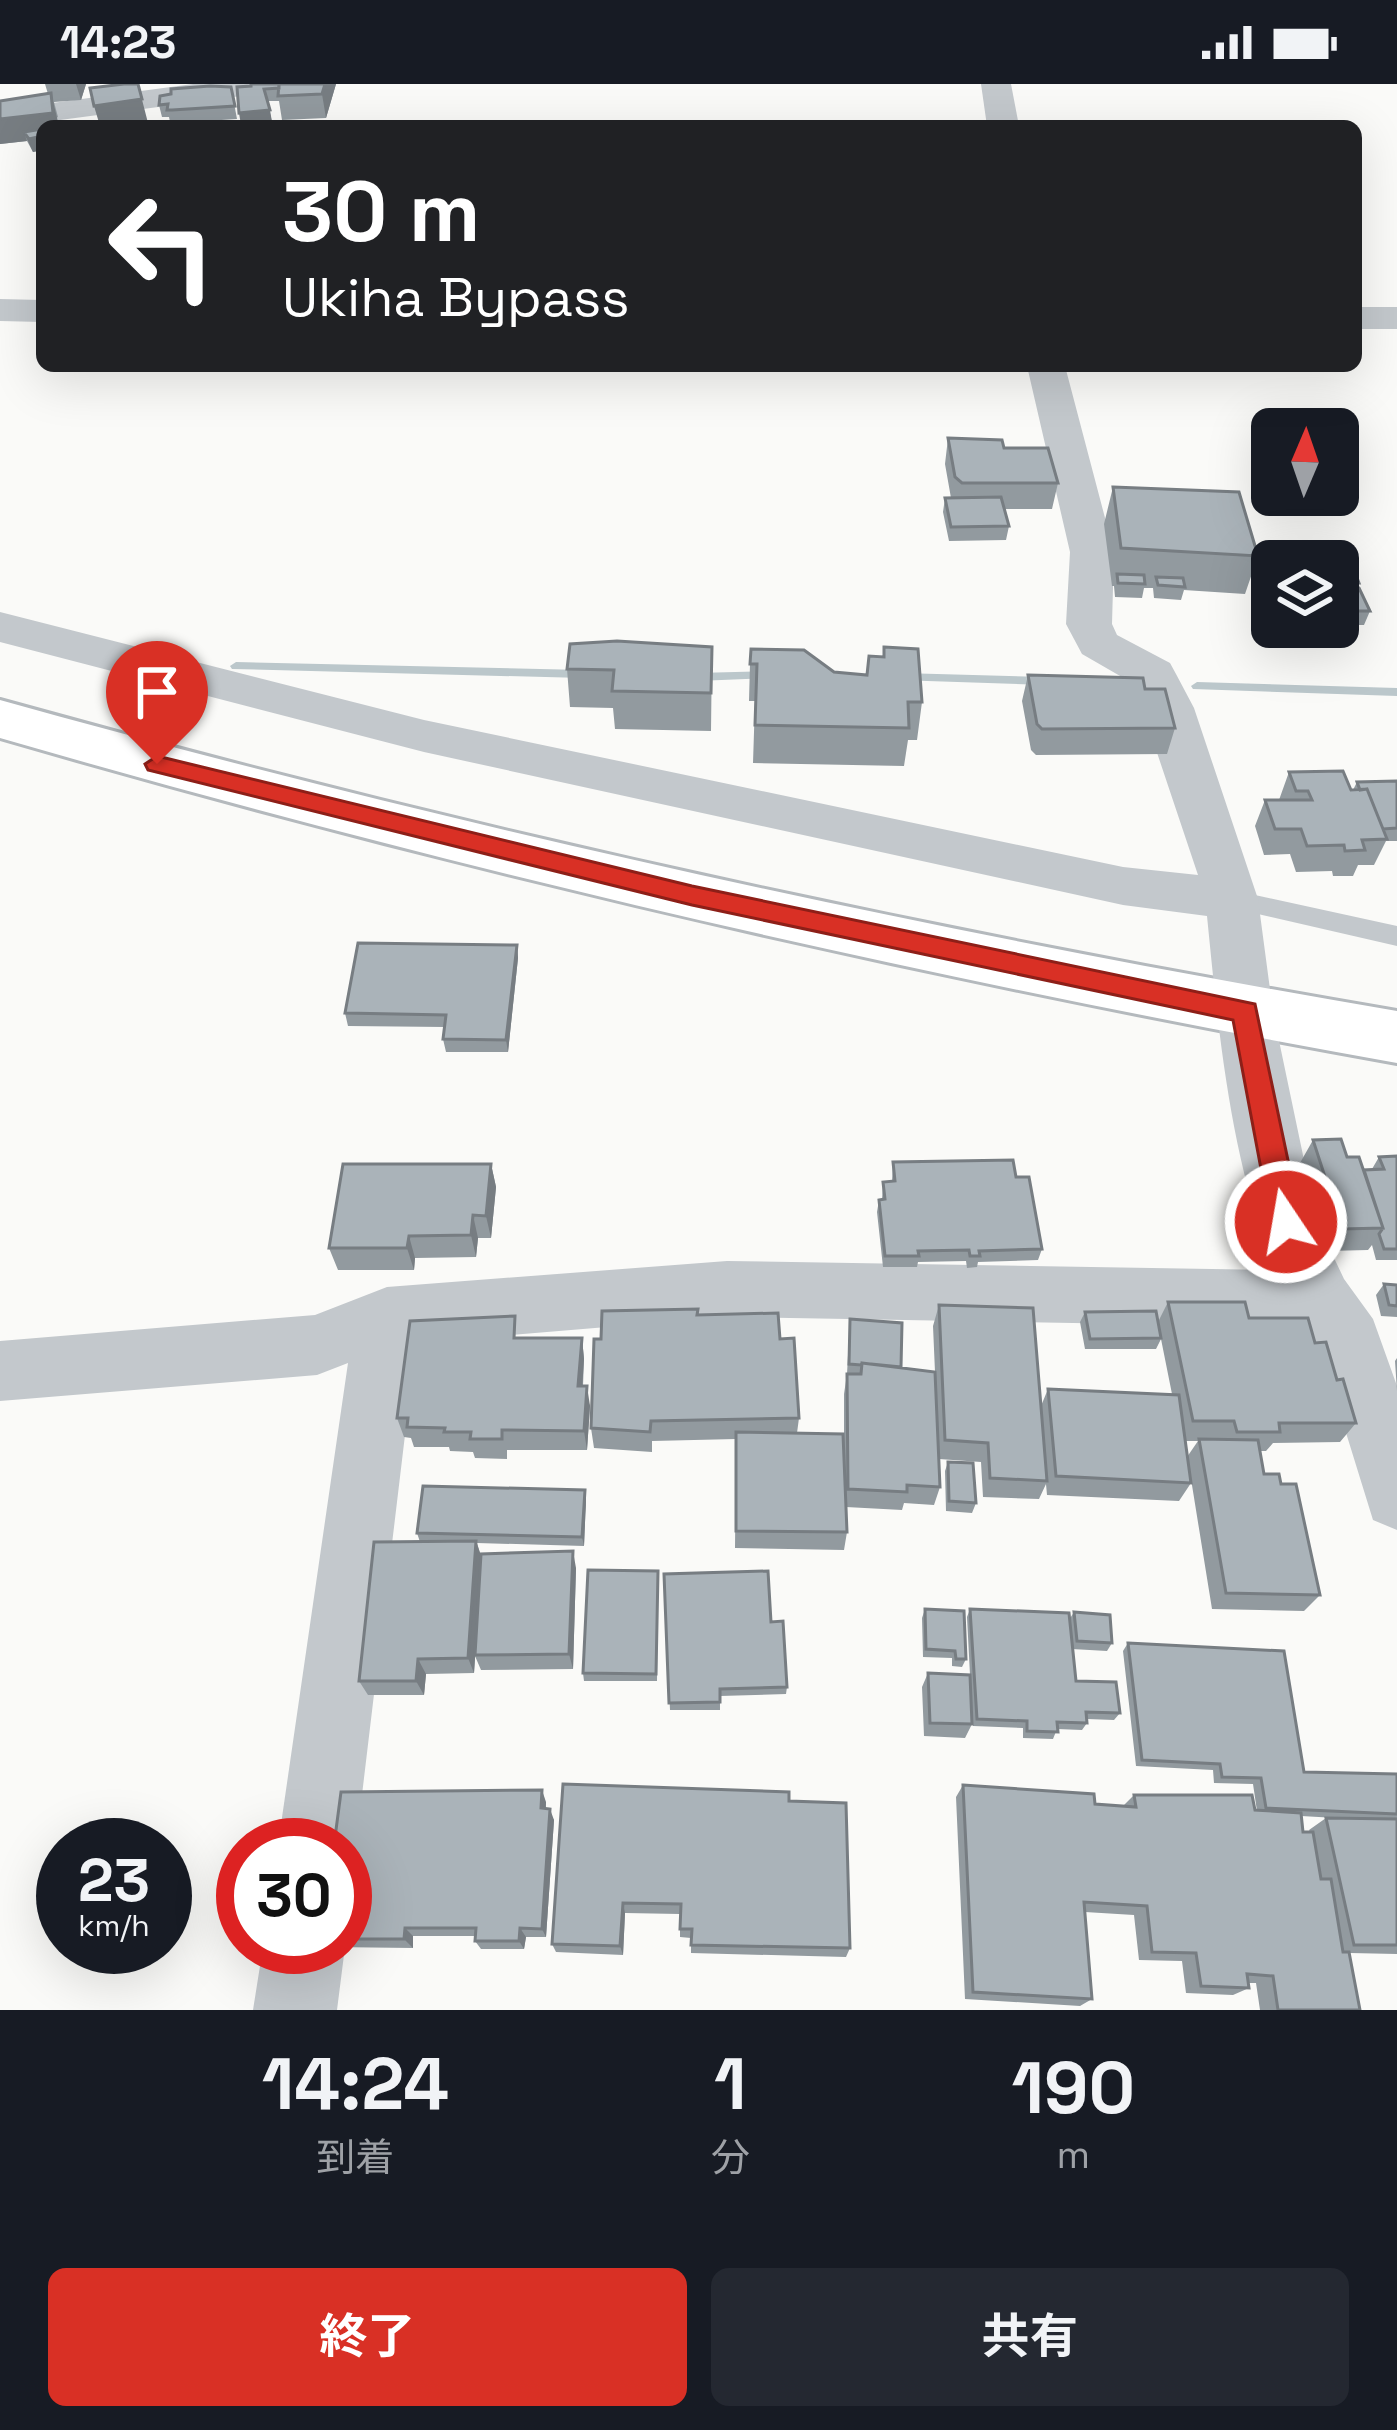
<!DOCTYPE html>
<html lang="ja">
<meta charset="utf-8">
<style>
:root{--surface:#171b24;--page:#242831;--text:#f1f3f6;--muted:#9ea1a6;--accent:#d93025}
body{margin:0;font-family:"Space Grotesk","Noto Sans JP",sans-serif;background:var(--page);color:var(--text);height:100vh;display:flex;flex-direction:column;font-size:45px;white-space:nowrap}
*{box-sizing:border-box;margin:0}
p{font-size:39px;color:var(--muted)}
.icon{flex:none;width:66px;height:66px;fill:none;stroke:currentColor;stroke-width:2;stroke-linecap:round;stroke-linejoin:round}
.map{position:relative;height:1926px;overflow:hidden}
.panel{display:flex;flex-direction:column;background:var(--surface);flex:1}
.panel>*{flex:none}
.top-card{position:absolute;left:36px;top:36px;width:1326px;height:252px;border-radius:18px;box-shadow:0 12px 48px #0002;background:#202124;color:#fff;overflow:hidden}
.needle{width:78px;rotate:2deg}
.tools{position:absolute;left:1251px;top:324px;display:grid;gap:24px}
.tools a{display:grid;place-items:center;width:108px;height:108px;border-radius:18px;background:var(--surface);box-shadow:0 12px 48px #0002;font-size:60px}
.speed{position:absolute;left:36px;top:1734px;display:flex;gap:24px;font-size:60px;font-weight:700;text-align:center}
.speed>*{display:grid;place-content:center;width:156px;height:156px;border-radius:50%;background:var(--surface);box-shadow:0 12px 48px #0002;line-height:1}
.speed small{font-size:30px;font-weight:400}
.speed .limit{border:18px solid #d22;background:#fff;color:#111}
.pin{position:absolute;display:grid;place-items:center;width:102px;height:102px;color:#fff;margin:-123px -51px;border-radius:50% 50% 50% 0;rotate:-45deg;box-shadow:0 0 12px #0007}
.pin .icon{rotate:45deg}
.me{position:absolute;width:132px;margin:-66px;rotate:348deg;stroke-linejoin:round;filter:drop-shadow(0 0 9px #0008)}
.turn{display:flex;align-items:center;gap:42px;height:252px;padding:0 48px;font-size:54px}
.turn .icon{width:156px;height:156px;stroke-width:2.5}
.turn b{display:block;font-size:84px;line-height:102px}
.eta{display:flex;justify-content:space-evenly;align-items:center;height:204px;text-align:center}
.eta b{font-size:72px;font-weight:700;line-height:84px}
.action{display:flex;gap:24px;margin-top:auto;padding:24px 48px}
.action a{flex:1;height:138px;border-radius:18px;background:var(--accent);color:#fff;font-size:48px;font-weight:700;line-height:138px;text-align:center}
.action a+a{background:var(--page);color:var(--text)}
.status{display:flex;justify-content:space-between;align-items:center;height:84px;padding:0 60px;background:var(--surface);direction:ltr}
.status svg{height:33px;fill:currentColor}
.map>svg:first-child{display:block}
</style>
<div class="status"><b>14:23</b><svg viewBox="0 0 49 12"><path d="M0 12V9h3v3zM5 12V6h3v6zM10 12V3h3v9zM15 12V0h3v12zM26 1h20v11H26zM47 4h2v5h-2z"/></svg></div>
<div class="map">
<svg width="1397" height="1926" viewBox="0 0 1397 1926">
<rect width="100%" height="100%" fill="#fafaf8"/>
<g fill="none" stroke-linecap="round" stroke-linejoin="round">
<path fill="#bbc7cb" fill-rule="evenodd" d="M236,578L583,586L589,590L583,594L232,585L230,582Z
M769,587L773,588V594L697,597L691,593L697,589Z
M901,589L1045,593L1051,597L1045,601L897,596V590Z
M1197,598L1397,604V612L1193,605L1191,602Z"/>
<defs>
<path id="highway" d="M0,616C459,744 927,847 1397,927V979C927,895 459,787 0,654Z"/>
</defs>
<use href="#highway" stroke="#b4b9bd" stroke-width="6"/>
<path fill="#c3c8cc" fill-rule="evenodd" d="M1232,806L1397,842V862L1223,822L1219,815Z"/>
<path fill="#c3c8cc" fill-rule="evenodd" d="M193,0H278L263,9L0,44V26Z
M981,0H1011L1019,42H987Z
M0,215L42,216V238L0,237Z
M1356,223H1397V245H1356Z
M1027,282H1065L1114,468L1112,540L1117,551L1170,579L1176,590L1194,624L1258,815L1273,928L1317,1138L1344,1195L1373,1235L1397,1302V1446L1373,1436L1321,1268L1304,1243L727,1233L416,1259L356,1761L345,1789V1761H278L348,1279L317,1291L0,1317V1257L315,1231L387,1203L727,1177L1276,1186C1231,1084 1218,943 1207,832L1123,821L424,668L0,558V528L424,636L1123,783L1198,791L1134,600L1082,570L1066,540L1070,468Z
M263,1863H345L337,1926H253Z"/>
<use href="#highway" fill="#fff" fill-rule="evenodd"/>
</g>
<path fill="#929a9f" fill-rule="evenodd" d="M45,0H86L81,16L54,18L58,33L42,42V66L33,68L27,57L0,60V17L48,10Z
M251,0H336L326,34L282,36L279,17H267L272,38L241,41Z
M231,3L237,35L175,39L170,38L169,33H162L159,21Z
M948,354L1004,364L1058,399L1052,425H1004L1009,442L1006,456L949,457L943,428L945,414H951L945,380Z
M1113,403L1258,472L1245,510L1184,506L1181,516L1154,514L1153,504H1144L1142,514L1115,513L1114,502H1112L1104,440Z
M1323,462H1345L1359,499L1356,504H1359L1370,527L1364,541H1348L1339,518L1341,512H1338V477H1318Z
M712,563L711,647L615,645L613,624L570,623L567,585Z
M884,563L922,618L917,656H908L904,682L753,679L755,617H749L750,580L867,591L883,573Z
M1028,591L1145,605L1175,644L1167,670L1036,671L1031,666L1022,617Z
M1289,688L1351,706H1353L1357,698L1397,697V757H1386L1374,781H1358L1353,792H1333L1332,787L1296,788L1290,770L1264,771L1255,742L1265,716H1279Z
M517,861L518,874L508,968H446L443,955L445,943L348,942L345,929Z
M1313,1056L1347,1073L1364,1086L1372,1085L1379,1073L1397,1072V1176H1376L1372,1161L1368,1166L1328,1167L1300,1079Z
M893,1078L1016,1093L1042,1165L1038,1176L978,1178L977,1183L967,1184L966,1177L918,1178L917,1183H883L877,1128L879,1116H882L883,1098L892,1097Z
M491,1080L496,1103L491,1154H478L476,1173L415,1174L414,1186H338L329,1164Z
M1384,1200L1397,1201V1233L1381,1232L1376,1211Z
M1168,1218L1249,1234L1315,1259L1337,1296L1356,1339L1340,1358L1273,1359L1266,1367H1260L1264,1390L1281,1400L1320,1511L1304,1527L1212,1525L1191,1395V1399L1179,1417L1047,1411L1046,1400L1039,1415L983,1413L981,1378L939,1375L940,1403L934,1421L904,1419L902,1426L846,1423L847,1448L844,1466L735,1464L736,1355L652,1357V1368L594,1364L591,1344L601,1255L697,1231L780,1255L799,1334L797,1349L844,1370V1310L847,1290L850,1235L901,1284L935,1288L933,1242L939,1221L1041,1322L1048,1305L1172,1310L1161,1255L1156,1265H1085L1080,1238L1085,1228L1158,1238ZM1185,1357H1198L1187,1373Z
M520,1254H582L584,1275L583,1302L590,1322L587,1366H507V1375L475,1374L473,1368L450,1367L449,1363H414L411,1354L404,1353L397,1334Z
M1397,1274V1307L1395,1277Z
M948,1378L976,1419L972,1429L946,1427L945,1387Z
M586,1415L584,1462L477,1459L481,1472L576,1484L573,1585L481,1586L475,1572L474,1589L426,1590L424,1611H368L359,1597L420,1458L417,1449Z
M658,1487L657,1597H584L583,1589Z
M664,1490L771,1538L787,1603L786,1610L720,1612V1626H670Z
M925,1525L966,1575L962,1583L952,1582V1574L923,1573L922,1534Z
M970,1525L1069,1536L1074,1528L1112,1559L1107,1567L1072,1565L1076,1597L1120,1629L1114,1636L1087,1635V1639L1082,1646L1057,1645L1053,1655L1023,1654V1644L973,1642L971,1604L972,1640L965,1654L924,1652L922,1603L928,1589L970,1591L967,1533Z
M1128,1559L1304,1688L1397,1690V1870L1350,1869L1360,1926H1260L1256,1899H1248L1249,1904L1233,1911L1186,1909L1182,1877L1139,1876L1134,1831L1085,1828L1092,1915L1080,1922L965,1915L956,1713L963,1701L1095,1720L1123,1722L1134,1711L1257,1727L1253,1700L1214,1699L1213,1686L1136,1682L1123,1567ZM1301,1732L1354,1735L1326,1734L1309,1746L1310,1748H1303Z
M789,1717L850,1864L846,1873L691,1869V1854L680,1853V1830L625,1829L623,1871L556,1868L552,1860Z
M546,1718V1725L554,1736L546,1853H526L524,1865H481L475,1857V1852H413V1864L331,1863H345V1761Z"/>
<path fill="#777d82" d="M76,0H86L81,16Z
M138,0L148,39L128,42H100L94,22Z
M325,0H336L326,34L322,10Z
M51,9L59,42H42V66L33,68L24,48L27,57L0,60V35Z
M270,26L272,38L241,41L239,29Z
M517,861L518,874L508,968L506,956Z
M491,1080L496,1103L491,1154L486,1132Z
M473,1131L478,1154L476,1173L471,1151Z
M409,1152L415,1174L414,1186L407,1164Z
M582,1254L584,1275L581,1322L578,1302Z
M587,1302L590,1322L587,1366L584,1347Z
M585,1406L586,1415L584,1462L582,1453Z
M476,1457L482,1475L474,1589L468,1574Z
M573,1467L576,1484L573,1585L569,1570Z
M418,1575L426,1590L424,1611L416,1597Z
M542,1706L546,1718L545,1736L541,1724Z
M550,1725L554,1736L546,1853L542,1845Z
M623,1819L625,1829L623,1871L620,1862Z
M405,1844L413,1852V1864L404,1855Z
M520,1844L526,1853L524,1865L519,1857Z"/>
<path fill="#aab3b9" stroke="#777d82" stroke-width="3" d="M124,0H138L142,15L94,22L90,4Z
M251,0H279V4L264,5L270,26L239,29L237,3L251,2Z
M279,0H325L322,10L278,12Z
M210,2L231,3L235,22L172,26H167L168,20L159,21L160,12L171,10V5Z
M51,9L53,29L0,35V17Z
M42,45V52L29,55L24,48Z
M948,354L1002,356L1004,364H1048L1058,399H962L955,393Z
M1113,403L1239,408L1258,472L1121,464Z
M1001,413L1009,442L951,443L945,414Z
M1323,462H1345L1359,499H1338V477H1328Z
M1117,490L1144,491L1145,500L1118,499Z
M1156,493L1183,494L1185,503L1158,501Z
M1359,504L1370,527H1354L1344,505Z
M617,557L712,563L711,609L612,607L614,586L567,585L570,560Z
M884,563L918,565L922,618H908L909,644L755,641L757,580H750L751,565L804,566L834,588L867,591L869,572L884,573Z
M1028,591L1143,594L1145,605H1165L1175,644L1042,645L1037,640Z
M1343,687L1351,706L1367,705L1387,755L1362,756L1365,766L1345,767L1344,761L1307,762L1301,745H1275L1265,716H1312L1308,707H1296L1289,688Z
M1397,697V744L1383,745L1367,705L1360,706L1357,698Z
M358,859L517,861L506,956L443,955L446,931L345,929Z
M1341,1055L1347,1073H1359L1383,1144L1342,1145L1313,1056Z
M1397,1072V1165H1384L1379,1150L1383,1144L1364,1086L1384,1085L1379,1073Z
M1013,1076L1016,1093H1029L1042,1165L979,1167L980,1172H970L969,1166L918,1167L919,1172H885L879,1116L885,1115L883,1098L895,1097L893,1078Z
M343,1080H491L486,1132L473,1131L471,1151L409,1152L407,1164H329Z
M1384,1200L1397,1201V1222L1389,1221Z
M1168,1218H1245L1249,1234H1308L1315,1259L1326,1258L1337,1296L1343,1295L1356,1339H1279L1280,1348H1237L1234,1337H1193Z
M939,1221L1033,1224L1047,1397L990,1394L988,1359L945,1356Z
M698,1225L697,1231L778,1229L780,1255L794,1254L799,1334L651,1337L650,1348L591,1344L594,1255H601L602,1227Z
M1156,1227L1161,1254L1090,1255L1085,1228Z
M515,1232L514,1254H582L578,1302H587L584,1347L502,1346V1355H470L471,1348H444L445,1344L407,1343L408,1334H397L410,1237Z
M850,1235L902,1239L901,1283L862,1279L861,1281L849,1280Z
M862,1279L935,1288L940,1403L907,1401V1408L848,1405L847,1290H861Z
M1048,1305L1179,1311L1191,1399L1056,1392Z
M736,1348L843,1350L847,1448L736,1447Z
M1199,1355L1258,1356L1264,1390H1279L1281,1400H1296L1320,1511L1226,1509Z
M948,1378L973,1379L976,1419L949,1417Z
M423,1402L585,1406L582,1453L417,1449Z
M476,1457L468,1574L418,1575L416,1597H359L374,1458Z
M573,1467L569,1570L475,1571L481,1470Z
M588,1486L658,1487L656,1590L583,1589Z
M768,1487L771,1538L783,1537L787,1603L720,1605V1618L669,1619L664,1490Z
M925,1525L964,1527L966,1575H956L955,1567L926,1565Z
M970,1525L1069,1529L1076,1597L1116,1598L1120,1629L1086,1628L1087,1639L1057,1638L1058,1648L1027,1647V1637L977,1635Z
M1074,1528L1110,1531L1112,1559L1077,1557Z
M1128,1559L1284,1567L1304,1688L1397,1690V1730L1266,1724L1261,1694L1222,1693L1220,1680L1142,1676Z
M928,1589L970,1591L972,1640L930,1639Z
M563,1700L789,1708V1717L846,1719L850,1864L691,1861L692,1845H680L681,1820L623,1819L620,1862L552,1860Z
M963,1701L1094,1710L1095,1720L1136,1723L1134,1711H1252L1255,1726L1301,1729L1303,1748H1313L1321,1795H1331L1343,1868H1349L1360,1926H1278L1273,1892L1247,1890L1249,1904L1201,1902L1196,1869L1152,1868L1147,1822L1084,1818L1092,1915L973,1908Z
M542,1706L541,1724L550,1725L542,1845L520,1844L519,1857H475L476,1844H405L404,1855H345V1761H334L341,1708Z
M1326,1734L1397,1735V1861H1354Z"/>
<path fill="#d93025" stroke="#8d1f18" stroke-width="3" d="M157,672L692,802L1255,920L1301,1138L1296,1147L1286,1151L1275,1147L1271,1138L1233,936L692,821L148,686L145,680Z"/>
</svg>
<div class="tools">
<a><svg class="needle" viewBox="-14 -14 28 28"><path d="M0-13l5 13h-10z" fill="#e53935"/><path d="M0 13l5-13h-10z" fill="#9ea1a6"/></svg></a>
<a><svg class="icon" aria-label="layers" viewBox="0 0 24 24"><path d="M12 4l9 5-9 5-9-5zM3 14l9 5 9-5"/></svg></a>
</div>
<div class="speed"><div>23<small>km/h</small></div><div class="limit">30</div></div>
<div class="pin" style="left:157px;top:680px;background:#d93025"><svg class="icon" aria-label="arrive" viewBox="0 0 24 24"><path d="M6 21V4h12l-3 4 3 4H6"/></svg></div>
<svg class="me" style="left:1286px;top:1138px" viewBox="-20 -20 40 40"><circle r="17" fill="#d93025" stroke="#fff" stroke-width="3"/><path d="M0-11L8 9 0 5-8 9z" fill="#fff"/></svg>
<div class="top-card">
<div class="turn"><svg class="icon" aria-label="left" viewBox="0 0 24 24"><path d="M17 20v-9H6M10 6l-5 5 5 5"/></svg><div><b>30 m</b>Ukiha Bypass</div></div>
</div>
</div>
<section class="panel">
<div class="eta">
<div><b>14:24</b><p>到着</p></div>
<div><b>1</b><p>分</p></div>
<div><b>190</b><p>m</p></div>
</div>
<div class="action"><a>終了</a><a>共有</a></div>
</section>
